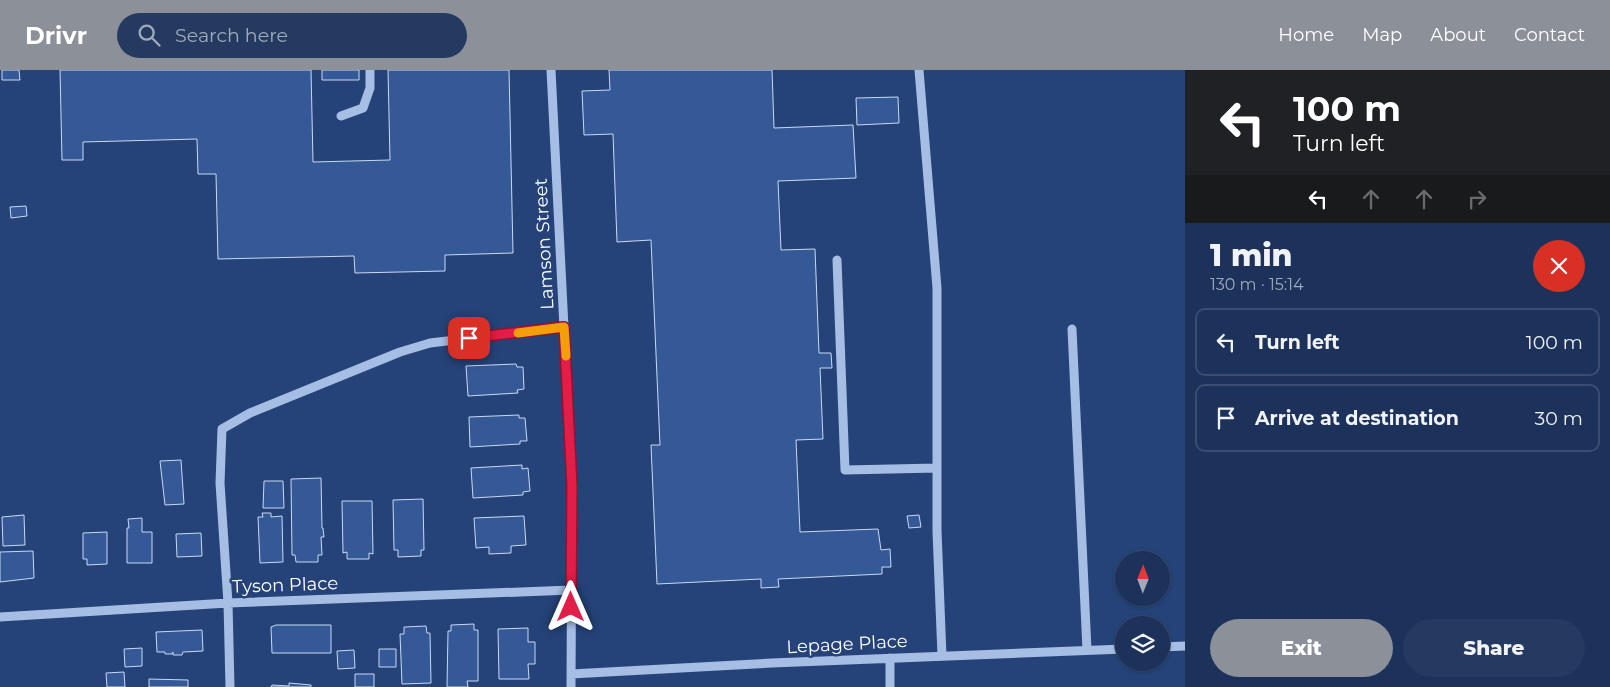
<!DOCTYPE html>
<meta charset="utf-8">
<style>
:root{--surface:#1c325b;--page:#253a61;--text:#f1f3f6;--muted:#a0aabb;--line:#3a4d71;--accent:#8c9099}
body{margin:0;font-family:Montserrat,sans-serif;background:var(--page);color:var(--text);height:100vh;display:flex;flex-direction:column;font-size:19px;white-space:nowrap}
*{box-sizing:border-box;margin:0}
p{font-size:16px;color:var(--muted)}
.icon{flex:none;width:28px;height:28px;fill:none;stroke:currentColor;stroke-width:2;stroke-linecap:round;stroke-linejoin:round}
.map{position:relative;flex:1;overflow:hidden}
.panel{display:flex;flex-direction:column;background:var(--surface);width:425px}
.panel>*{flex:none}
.guide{background:#202124;color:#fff;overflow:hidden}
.needle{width:32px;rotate:1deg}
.tools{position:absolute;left:1115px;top:481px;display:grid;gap:10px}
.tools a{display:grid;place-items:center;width:55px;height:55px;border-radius:50%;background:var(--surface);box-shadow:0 1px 4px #0004,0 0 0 1px var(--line);font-size:25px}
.pin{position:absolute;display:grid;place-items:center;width:42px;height:42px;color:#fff;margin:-21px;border-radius:10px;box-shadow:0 2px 8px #0006}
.me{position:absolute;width:55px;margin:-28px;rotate:0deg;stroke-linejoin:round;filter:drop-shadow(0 0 4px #0008)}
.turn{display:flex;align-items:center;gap:18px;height:105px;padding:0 25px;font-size:22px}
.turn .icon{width:65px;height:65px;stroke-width:2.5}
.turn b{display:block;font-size:35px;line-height:42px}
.lanes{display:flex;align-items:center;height:48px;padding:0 25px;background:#0003;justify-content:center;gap:25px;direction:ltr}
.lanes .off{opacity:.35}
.round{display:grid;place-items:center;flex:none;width:52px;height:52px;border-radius:26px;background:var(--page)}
.head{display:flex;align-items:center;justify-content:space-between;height:85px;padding:0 25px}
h1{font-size:30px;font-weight:800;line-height:38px}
.button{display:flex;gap:10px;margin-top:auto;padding:10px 25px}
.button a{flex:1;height:58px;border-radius:30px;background:var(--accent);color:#fff;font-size:20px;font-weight:800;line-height:58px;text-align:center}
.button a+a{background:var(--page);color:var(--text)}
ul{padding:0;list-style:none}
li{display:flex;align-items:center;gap:15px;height:68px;margin:0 10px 8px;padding:0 15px;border:2px solid var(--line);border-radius:10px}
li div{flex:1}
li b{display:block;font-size:19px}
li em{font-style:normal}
header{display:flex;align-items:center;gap:30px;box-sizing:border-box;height:70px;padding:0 25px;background:var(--accent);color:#fff}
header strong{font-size:24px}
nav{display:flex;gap:28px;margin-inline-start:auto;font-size:18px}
.search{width:350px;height:45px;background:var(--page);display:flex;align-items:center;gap:12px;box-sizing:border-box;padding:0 18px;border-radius:28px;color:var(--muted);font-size:19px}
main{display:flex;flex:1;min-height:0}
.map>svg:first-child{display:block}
</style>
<header>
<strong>Drivr</strong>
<div class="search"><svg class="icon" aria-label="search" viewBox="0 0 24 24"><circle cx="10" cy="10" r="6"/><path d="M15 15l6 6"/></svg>Search here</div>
<nav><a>Home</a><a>Map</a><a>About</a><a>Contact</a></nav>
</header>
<main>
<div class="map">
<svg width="1185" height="617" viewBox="0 0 1185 617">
<rect width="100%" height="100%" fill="#254379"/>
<path fill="#355996" stroke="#c9d9f3" d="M2,0H19L20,10H2Z
M60,0H311L313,92L390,90L388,0H509L513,183L445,185V201L355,203L354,186L218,189L216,104H198L197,69L83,72V90H62Z
M322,0H359V10H322Z
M609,0H772L774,58L853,55L856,108L778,111L781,180L815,179L819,283H831L832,298H820L823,369L796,370L800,462L878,459L881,480L890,479L891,497H882V504L778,509L779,517L761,518V509L657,514L651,375H660L651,170L617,172L613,64L584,65L582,21L610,20Z
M898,27L899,53L857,55L856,28Z
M26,136L27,146L11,148L10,137Z
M516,294L517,297H523L524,319L517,320L518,323L468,326L466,296Z
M519,345V348H525L527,371H520V374L470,377L469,347Z
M181,390L184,434L165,435L160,391Z
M522,395V399L528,398L530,421L523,422V425L473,428L471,398Z
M321,408L322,458H323L324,467H321L322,485H318V492H296L295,485H292L291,409Z
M264,411H283L284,438H263Z
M423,429L424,480H421V486L398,487V480H394L393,430Z
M342,431H372L373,484L369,483V489H347V482L343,483Z
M262,443H271V447L282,446L283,492L260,493L258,447H263Z
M24,445L25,475L3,476L2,447Z
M919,445L921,457L909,458L907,446Z
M524,446L526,475L511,476V483L489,484V477L476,478L474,448Z
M142,448V462H152V493H127V458H129L128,449Z
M107,462V494L87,495V489H83V463Z
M201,463L202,486L177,487L176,464Z
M33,481L34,508L0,512V482Z
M474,554V560H478V611H467L468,617H447L448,561H451V555Z
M276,555H331V583H272L271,557Z
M426,556L427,563H430L431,613L402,614L400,564H404V557Z
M528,558V572H535V594H528L529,609H499L498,559Z
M202,560L203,581L183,582L182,585H173V582L172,584H165V582H157L156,562Z
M142,578V596L125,597L124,579Z
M379,579H396V597H379Z
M354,580L355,598L338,599L337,581Z
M124,602L125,617H107L106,603Z
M355,604H374V617H355Z
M149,609L188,610V617H149Z
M289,613L311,615V617H271L272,615L289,616Z"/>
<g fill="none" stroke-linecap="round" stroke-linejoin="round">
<path stroke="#a7bee4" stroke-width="9" d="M551,0L572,416L571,617
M919,0L937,218V461L942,586
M341,46L363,38L370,18V0
M837,190L845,400L937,398
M1072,259L1087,580
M0,547L228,533L571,520
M1161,577L1185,576
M890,588V617
M571,604L772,593L1124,579
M230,617L228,533L220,413L222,359L250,343L400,282L430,273L564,257"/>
</g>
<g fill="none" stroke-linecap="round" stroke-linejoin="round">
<defs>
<path id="route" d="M469,268L564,257L572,416L571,537"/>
</defs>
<use href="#route" stroke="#92132f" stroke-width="12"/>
<use href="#route" stroke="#e11d48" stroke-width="9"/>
<path stroke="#f59e0b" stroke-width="9" d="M518,263L564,257L566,286"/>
</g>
<g text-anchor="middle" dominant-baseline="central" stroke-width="5" stroke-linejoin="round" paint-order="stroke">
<g font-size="18" fill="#fff" stroke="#254379">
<text transform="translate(544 174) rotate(-93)">Lamson Street</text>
<text transform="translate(285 515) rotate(-2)">Tyson Place</text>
<text transform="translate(847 574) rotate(-3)">Lepage Place</text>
</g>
</g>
</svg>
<div class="tools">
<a><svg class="needle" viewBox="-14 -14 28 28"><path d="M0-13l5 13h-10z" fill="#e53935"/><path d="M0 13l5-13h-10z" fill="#a0aabb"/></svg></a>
<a><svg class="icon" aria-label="layers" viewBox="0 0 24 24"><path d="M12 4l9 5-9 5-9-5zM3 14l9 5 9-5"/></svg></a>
</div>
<div class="pin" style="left:469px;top:268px;background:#d93025"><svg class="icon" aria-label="arrive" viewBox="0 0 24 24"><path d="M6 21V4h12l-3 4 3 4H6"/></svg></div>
<svg class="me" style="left:571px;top:537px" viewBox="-20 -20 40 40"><path d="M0-17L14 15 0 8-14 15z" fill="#e11d48" stroke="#fff" stroke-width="4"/></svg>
</div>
<section class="panel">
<div class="guide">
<div class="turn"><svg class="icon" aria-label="left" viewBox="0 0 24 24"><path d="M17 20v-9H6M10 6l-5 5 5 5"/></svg><div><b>100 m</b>Turn left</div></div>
<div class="lanes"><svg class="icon" aria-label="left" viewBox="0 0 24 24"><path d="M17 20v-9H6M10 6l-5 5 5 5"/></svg><svg class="icon off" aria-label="ahead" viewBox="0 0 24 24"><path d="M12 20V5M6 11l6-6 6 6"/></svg><svg class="icon off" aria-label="ahead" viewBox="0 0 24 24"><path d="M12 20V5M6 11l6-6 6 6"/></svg><svg class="icon off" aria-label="right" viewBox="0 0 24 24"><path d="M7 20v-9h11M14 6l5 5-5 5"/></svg></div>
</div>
<div class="head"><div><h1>1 min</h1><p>130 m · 15:14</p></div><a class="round" style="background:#d93025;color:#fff"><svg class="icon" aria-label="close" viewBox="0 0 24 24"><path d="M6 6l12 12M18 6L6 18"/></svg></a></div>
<ul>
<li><svg class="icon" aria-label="left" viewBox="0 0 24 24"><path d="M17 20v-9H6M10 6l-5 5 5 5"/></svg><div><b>Turn left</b></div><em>100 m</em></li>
<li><svg class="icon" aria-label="arrive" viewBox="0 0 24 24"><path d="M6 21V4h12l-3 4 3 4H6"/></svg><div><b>Arrive at destination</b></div><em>30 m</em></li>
</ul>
<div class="button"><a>Exit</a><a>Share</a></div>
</section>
</main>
